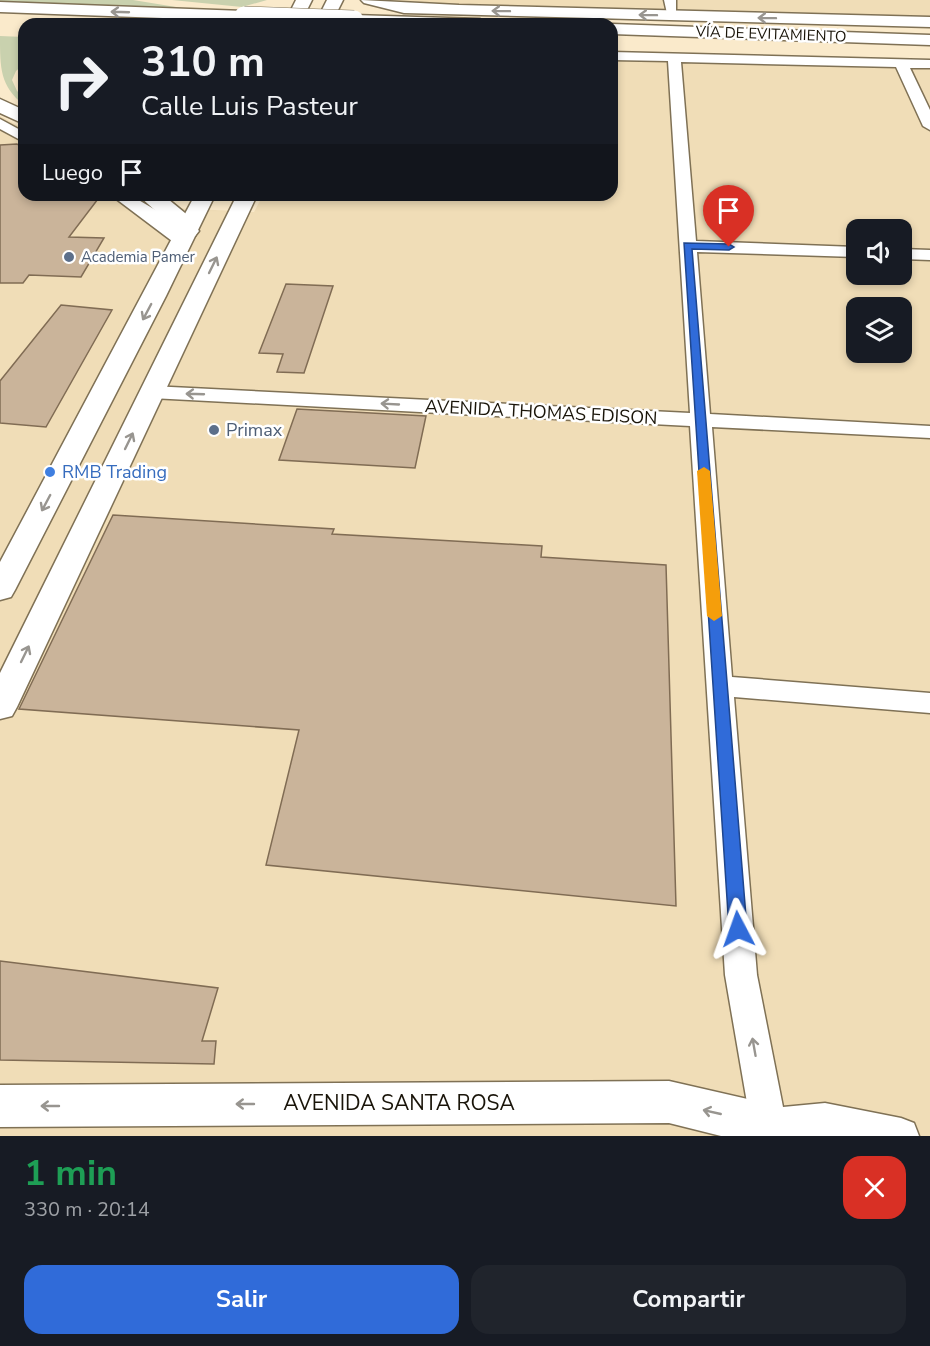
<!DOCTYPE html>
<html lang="es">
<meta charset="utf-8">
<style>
:root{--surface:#171b24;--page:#20242c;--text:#f1f3f6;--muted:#9ea1a6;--accent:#306bd9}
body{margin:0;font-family:"Nunito Sans",sans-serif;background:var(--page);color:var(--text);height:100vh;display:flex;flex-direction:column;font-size:22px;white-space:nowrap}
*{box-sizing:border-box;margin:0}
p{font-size:20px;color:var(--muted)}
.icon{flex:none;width:33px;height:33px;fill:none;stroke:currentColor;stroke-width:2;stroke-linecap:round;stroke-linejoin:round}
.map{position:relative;height:1136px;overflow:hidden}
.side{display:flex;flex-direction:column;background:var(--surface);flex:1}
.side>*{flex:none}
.top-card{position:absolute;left:18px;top:18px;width:600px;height:183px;border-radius:18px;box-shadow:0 3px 9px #0003;background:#171b24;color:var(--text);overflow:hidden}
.tools{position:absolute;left:846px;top:219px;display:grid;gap:12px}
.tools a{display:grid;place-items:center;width:66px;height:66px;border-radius:12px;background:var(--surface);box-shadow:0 3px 9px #0003;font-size:30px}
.pin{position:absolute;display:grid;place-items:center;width:51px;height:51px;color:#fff;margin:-62px -26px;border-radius:50% 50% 50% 0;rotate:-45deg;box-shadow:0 0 6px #0007}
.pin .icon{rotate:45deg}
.me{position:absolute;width:66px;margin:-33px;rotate:356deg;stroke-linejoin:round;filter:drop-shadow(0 0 4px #0008)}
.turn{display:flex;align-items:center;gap:21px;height:126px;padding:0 24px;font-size:27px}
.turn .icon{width:78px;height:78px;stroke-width:2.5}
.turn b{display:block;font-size:42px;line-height:51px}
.then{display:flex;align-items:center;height:57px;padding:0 24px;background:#0003;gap:12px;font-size:22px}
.round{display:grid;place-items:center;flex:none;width:63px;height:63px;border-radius:18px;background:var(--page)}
.overview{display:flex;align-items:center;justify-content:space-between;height:102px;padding:0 24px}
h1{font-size:36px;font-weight:700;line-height:45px;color:#1e9e55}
.button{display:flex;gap:12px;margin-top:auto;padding:12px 24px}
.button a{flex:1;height:69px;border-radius:18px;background:var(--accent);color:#fff;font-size:24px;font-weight:700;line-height:69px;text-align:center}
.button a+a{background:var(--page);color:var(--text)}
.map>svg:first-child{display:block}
</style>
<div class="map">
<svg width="930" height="1136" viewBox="0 0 930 1136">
<rect width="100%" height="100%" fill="#faeacb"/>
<path fill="#f0ddb7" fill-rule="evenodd" d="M379,0H930V24L404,6Z
M612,55L930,61V1136H0V116L24,129V195H137L155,207L254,212L263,195H612ZM856,230H902V274H856ZM856,308H902V352H856Z"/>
<path fill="#c9d1ae" d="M0,0H133L182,8L0,2Z
M172,0H267L242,7Z
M0,36L24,37V64L16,71L12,80L17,91L24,97V105C0,86 0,68 0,36Z"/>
<path fill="#cab49a" stroke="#806c54" stroke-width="1.5" d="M17,144L24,149V195H101L69,237L104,238L81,277L29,275L23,283H0V145Z
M286,284L333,286L304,373L277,372L283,354L259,353Z
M61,305L112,310L46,427L0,423V381Z
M297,409L426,416L415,468L279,460Z
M113,515L334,529L332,534L542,546L541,557L666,565L676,906L266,865L299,730L19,709Z
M0,961L218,988L202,1041H216L214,1064L0,1060Z"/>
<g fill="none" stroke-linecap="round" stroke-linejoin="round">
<defs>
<path id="minor" d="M664,0H676V18H668Z
M612,52L930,60V68H910L930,110V130L923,126L896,67L681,62L696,241L856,247V257L697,252L710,414L930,426V438L712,427L732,677L930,693V713L734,697L757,975L783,1107L825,1103L901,1118L914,1123L919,1136H748L751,1126L725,975L690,426L151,398L144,396L141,392L144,388L151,386L690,413L668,61L612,60Z
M0,119L24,132V142L0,129Z
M111,195H130L159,212L191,240L188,244H176Z
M902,249L930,250V260L902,259Z"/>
<path id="major" d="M296,0H312L300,24H284Z
M327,0H343L331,24H315Z
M361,0L459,5L930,17V27L404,13L364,3Z
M195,195H215L166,296L15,590L11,597L0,600V562Z
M237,195H257L17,707L12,716L0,719V673Z
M669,1081L769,1104L808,1120L814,1136H721L669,1123L0,1127V1085Z"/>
<path id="highway" d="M0,2L244,11L252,16L244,21L0,12Z
M354,15L480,19L489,24H348L345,20L348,16Z
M611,24H612L930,35V45L612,34Z
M0,99L24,110V124L0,113Z
M138,195H163L185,213L199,231L195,236H179L169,223Z"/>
</defs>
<use href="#minor" stroke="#7f7155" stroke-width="3"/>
<use href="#major" stroke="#7f7155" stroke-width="3"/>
<use href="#highway" stroke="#7f7155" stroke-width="3"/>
<use href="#minor" fill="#fff" fill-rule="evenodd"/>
<use href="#major" fill="#fff" fill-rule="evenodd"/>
<use href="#highway" fill="#fff" fill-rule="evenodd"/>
<defs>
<path id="highway-bridge" d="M244,16L354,20"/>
</defs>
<use href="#highway-bridge" stroke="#7f7155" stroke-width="20" stroke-linecap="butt"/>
<use href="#highway-bridge" stroke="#fff" stroke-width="19"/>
</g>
<defs><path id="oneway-shaft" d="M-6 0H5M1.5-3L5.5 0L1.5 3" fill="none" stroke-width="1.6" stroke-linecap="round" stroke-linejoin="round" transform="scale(1.5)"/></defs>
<g stroke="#989590">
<use href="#oneway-shaft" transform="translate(501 11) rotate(-179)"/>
<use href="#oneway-shaft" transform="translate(120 12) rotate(-178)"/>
<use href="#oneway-shaft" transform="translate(648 15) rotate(-179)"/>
<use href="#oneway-shaft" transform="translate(767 18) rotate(-179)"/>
<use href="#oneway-shaft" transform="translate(213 265) rotate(-64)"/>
<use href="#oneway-shaft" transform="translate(147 312) rotate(118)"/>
<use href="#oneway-shaft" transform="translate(195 394) rotate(-178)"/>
<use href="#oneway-shaft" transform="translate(390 404) rotate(-177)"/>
<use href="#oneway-shaft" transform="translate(129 441) rotate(-64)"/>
<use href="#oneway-shaft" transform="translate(46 503) rotate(118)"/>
<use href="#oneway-shaft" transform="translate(25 654) rotate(-64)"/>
<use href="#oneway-shaft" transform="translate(754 1047) rotate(-100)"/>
<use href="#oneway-shaft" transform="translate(245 1104) rotate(180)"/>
<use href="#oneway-shaft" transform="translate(50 1106) rotate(180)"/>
<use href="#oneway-shaft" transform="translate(712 1112) rotate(-167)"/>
</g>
<path fill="#306bd9" stroke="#1f468d" stroke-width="1.5" d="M684,243L729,244L734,247L729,250L692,249L747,929L744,935L738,937L731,935L729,929Z"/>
<path fill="#f59e0b" d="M704,467L710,471L722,616L714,621L707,616L697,471Z"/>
<g fill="#5c6f8a" stroke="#fff" stroke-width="2">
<circle cx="69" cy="257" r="6"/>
<circle cx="214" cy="430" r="6"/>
</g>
<circle fill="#3f7fe0" stroke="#fff" stroke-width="2" cx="50" cy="472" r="6"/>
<g text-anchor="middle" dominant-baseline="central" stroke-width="5" stroke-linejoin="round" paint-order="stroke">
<g font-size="15" fill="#191409" stroke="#fff">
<text transform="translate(771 34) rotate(2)">VÍA DE EVITAMIENTO</text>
</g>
<g font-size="15" fill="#4e5e75" stroke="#fff" text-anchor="start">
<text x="81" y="257">Academia Pamer</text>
</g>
<g font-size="18" fill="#191409" stroke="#fff">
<text transform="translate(541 412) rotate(3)">AVENIDA THOMAS EDISON</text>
</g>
<g font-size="18" fill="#4e5e75" stroke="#fff" text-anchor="start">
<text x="226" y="430">Primax</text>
</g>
<g font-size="18" fill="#366cbe" stroke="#fff" text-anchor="start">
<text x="62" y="472">RMB Trading</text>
</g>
<g font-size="21" fill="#191409" stroke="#fff">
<text x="399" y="1103">AVENIDA SANTA ROSA</text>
</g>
</g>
</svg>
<div class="tools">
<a><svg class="icon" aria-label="sound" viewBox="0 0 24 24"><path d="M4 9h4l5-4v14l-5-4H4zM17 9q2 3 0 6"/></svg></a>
<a><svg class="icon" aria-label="layers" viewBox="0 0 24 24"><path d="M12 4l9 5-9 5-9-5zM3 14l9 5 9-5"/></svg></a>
</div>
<div class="pin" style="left:729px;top:247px;background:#d93025"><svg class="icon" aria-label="arrive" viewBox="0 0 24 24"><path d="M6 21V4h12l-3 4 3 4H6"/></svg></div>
<svg class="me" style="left:738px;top:929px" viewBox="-20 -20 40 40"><path d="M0-17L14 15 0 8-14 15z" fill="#306bd9" stroke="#fff" stroke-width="4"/></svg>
<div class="top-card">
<div class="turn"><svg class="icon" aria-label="right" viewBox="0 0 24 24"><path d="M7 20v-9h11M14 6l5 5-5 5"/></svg><div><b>310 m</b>Calle Luis Pasteur</div></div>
<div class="then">Luego<svg class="icon" aria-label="arrive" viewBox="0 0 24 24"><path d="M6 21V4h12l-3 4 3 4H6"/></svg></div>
</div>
</div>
<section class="side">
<div class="overview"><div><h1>1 min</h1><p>330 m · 20:14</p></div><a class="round" style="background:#d93025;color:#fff"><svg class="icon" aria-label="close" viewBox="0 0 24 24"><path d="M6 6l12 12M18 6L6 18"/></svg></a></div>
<div class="button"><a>Salir</a><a>Compartir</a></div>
</section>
